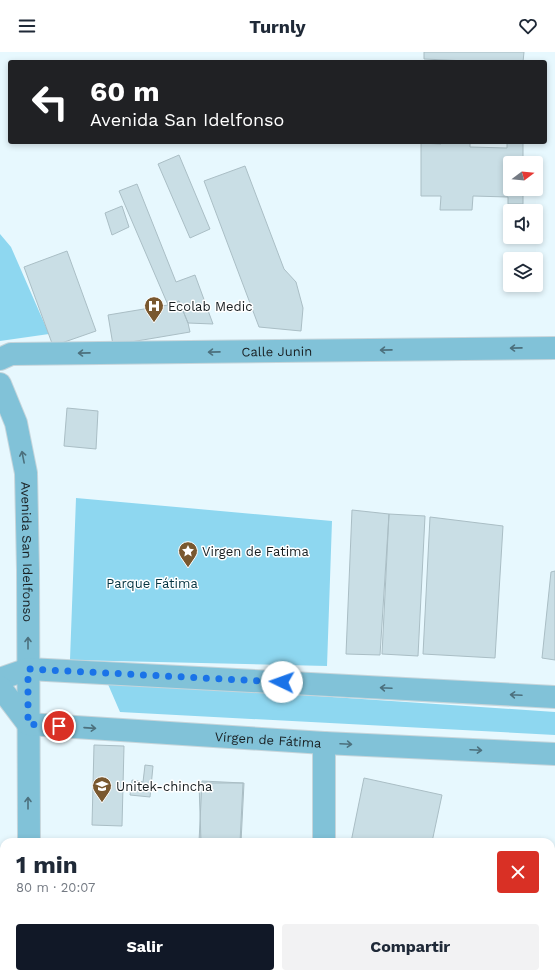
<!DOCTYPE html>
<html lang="es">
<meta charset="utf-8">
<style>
:root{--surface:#fff;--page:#f2f2f3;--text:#1f2937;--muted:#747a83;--accent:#111827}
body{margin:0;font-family:"Work Sans",sans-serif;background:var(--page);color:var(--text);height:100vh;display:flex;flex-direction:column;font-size:15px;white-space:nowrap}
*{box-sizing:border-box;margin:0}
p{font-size:13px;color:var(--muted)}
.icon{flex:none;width:22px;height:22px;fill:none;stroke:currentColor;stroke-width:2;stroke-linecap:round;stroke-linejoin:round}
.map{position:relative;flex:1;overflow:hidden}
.side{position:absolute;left:0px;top:786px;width:555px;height:140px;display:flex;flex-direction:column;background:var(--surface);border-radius:12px 12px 0 0;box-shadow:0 2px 6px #0003}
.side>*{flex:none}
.hud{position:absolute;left:8px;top:8px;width:539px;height:84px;border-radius:4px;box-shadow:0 2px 6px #0003;background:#202124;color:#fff;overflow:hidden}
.needle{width:26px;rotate:74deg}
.buttons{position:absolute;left:503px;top:104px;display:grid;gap:8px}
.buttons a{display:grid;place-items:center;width:40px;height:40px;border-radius:4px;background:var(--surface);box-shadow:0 2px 6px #0003;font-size:20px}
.pin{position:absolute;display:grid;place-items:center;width:34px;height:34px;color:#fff;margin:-17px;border:2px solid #fff;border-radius:50%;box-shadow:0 1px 4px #0007}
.me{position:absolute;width:44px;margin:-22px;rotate:273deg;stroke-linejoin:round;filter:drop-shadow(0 0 3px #0008)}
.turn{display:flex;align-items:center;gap:14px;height:84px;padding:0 16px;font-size:18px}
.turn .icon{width:52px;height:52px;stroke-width:2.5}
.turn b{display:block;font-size:28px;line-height:34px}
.round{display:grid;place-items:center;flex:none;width:42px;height:42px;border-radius:4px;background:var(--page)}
.overview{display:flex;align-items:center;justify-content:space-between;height:68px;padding:0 16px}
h1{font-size:24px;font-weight:700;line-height:30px}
.cta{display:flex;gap:8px;margin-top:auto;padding:8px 16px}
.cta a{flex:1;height:46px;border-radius:4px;background:var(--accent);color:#fff;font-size:16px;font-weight:700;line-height:46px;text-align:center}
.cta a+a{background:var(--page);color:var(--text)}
header{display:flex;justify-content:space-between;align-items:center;height:52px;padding:0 16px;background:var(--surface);font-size:18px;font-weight:700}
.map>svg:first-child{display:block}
</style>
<header><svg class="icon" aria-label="menu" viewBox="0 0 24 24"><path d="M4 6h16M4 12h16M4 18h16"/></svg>Turnly<svg class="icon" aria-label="heart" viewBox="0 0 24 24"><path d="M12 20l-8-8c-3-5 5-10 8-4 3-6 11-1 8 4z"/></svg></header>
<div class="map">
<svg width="555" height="926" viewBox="0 0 555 926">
<rect width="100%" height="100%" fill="#e7f8fe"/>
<path fill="#8ed7f0" d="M0,182L11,195L49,282L0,289Z
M76,446L332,469L327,614L70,608Z
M107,630L555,660V683L120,660Z"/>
<path fill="#c9dee5" stroke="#aabec5" d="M424,0H524L523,10H488L424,7Z
M441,90H470V95L507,96V90H523V111H510V137H523V152H508V145L473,144L472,158H440L441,144H421V91L441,92Z
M179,103L210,177L190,186L158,112Z
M245,114L284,217L296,230L303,256L301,279L259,275L204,129Z
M137,132L176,230L195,223L213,272L188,271L179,249L168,253L119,139Z
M122,154L129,175L112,183L105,161Z
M67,199L96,279L53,294L24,215Z
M179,249L188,271L190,280L113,293L108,263L168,253Z
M67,356L98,359L96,397L64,394Z
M352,458L389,462L380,603L346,602Z
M389,462L425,464L418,604L382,602Z
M430,465L503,474L495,606L423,602Z
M555,519V608L542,606L551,520Z
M94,693L124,694L122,774L92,773Z
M145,713L153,714L150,745L130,743L132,728L143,730Z
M364,726L442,743L432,790H351Z
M202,729L243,731L240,790H199Z
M199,731H244L241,790H201Z
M551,804H555V926H498V922H551Z
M242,922H405L404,926H241Z"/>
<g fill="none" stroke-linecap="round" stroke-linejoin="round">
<defs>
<g id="minor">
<path id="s1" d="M0,307L11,302L555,296"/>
<path id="s2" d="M0,332L16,371L26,421L28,518L29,790"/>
<path d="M0,627L28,617L555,645"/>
<path id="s3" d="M0,635L28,672L324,691L555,702"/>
<path d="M324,790V691"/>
<path d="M0,861V925"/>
<path d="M29,922V926"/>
</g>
</defs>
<use href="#minor" stroke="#c6d5db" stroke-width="24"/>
<use href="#minor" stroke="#81c2d8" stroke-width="22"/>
</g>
<defs><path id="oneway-shaft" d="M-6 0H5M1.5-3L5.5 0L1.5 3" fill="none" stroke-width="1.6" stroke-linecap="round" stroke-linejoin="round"/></defs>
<g stroke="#4c707d">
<use href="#oneway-shaft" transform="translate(516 296) rotate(179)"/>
<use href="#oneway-shaft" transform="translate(386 298) rotate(179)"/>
<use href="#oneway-shaft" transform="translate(214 300) rotate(179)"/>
<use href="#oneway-shaft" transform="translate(84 301) rotate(179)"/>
<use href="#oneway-shaft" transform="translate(23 405) rotate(-101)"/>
<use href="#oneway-shaft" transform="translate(28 591) rotate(-90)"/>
<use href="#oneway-shaft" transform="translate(386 636) rotate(-177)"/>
<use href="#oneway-shaft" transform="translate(516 643) rotate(-177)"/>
<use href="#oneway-shaft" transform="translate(90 676) rotate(4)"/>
<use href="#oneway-shaft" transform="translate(346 692) rotate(3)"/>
<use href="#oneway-shaft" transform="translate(476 698) rotate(3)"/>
<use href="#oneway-shaft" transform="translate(28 751) rotate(-90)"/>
</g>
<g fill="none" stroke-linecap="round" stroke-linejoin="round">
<path stroke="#1a73e8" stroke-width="7" stroke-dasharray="0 12.6" d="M59,674L28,672V617L282,630"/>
</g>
<defs>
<symbol id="hospital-pin" viewBox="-11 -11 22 30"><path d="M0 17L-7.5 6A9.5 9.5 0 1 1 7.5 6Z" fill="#79582f" stroke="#fff"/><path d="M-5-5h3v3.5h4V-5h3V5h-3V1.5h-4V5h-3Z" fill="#fff"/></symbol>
<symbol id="sight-pin" viewBox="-11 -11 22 30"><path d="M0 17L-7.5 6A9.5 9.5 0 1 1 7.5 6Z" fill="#79582f" stroke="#fff"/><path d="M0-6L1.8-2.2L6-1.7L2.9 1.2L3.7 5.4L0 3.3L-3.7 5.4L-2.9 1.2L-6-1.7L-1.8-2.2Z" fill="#fff"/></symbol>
<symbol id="school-pin" viewBox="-11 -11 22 30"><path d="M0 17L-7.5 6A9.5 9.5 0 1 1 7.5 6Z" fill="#79582f" stroke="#fff"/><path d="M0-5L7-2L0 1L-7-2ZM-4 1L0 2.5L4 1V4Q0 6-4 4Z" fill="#fff"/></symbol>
</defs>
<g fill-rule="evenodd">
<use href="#hospital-pin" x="143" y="243" width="22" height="30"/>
<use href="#sight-pin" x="177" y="488" width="22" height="30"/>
<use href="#school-pin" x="91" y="723" width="22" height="30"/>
</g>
<g text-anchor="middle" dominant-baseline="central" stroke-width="3" stroke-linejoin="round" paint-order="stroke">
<g font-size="13" fill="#181f22" stroke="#fff" text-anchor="start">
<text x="168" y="254">Ecolab Medic</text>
<text x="202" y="499">Virgen de Fatima</text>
<text x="116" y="734">Unitek-chincha</text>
</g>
<g font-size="13" fill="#181f22" stroke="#fff">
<text stroke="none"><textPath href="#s1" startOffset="278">Calle Junin</textPath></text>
<text stroke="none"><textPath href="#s2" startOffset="172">Avenida San Idelfonso</textPath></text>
<text stroke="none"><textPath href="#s3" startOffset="287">Vírgen de Fátima</textPath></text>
</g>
<g font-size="13" fill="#043441" stroke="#fff">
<text x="152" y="531">Parque Fátima</text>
</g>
</g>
</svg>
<div class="buttons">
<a><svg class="needle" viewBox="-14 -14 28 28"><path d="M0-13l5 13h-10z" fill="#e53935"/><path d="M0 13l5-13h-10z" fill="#747a83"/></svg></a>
<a><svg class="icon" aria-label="sound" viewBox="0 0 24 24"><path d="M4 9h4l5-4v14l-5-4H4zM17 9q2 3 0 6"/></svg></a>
<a><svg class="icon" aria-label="layers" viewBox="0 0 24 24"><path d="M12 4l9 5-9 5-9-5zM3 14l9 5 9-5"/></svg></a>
</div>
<div class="pin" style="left:59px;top:674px;background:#d93025"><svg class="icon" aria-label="arrive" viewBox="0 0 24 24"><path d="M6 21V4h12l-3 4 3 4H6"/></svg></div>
<svg class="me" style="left:282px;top:630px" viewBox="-20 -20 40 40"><circle r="19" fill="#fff"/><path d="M0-13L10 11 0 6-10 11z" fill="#1a73e8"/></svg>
<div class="hud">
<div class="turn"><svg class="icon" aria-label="left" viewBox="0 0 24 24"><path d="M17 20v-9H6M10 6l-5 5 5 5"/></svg><div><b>60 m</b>Avenida San Idelfonso</div></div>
</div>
<section class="side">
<div class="overview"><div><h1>1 min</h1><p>80 m · 20:07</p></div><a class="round" style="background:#d93025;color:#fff"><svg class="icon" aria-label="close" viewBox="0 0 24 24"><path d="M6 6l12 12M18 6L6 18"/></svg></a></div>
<div class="cta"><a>Salir</a><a>Compartir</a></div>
</section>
</div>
